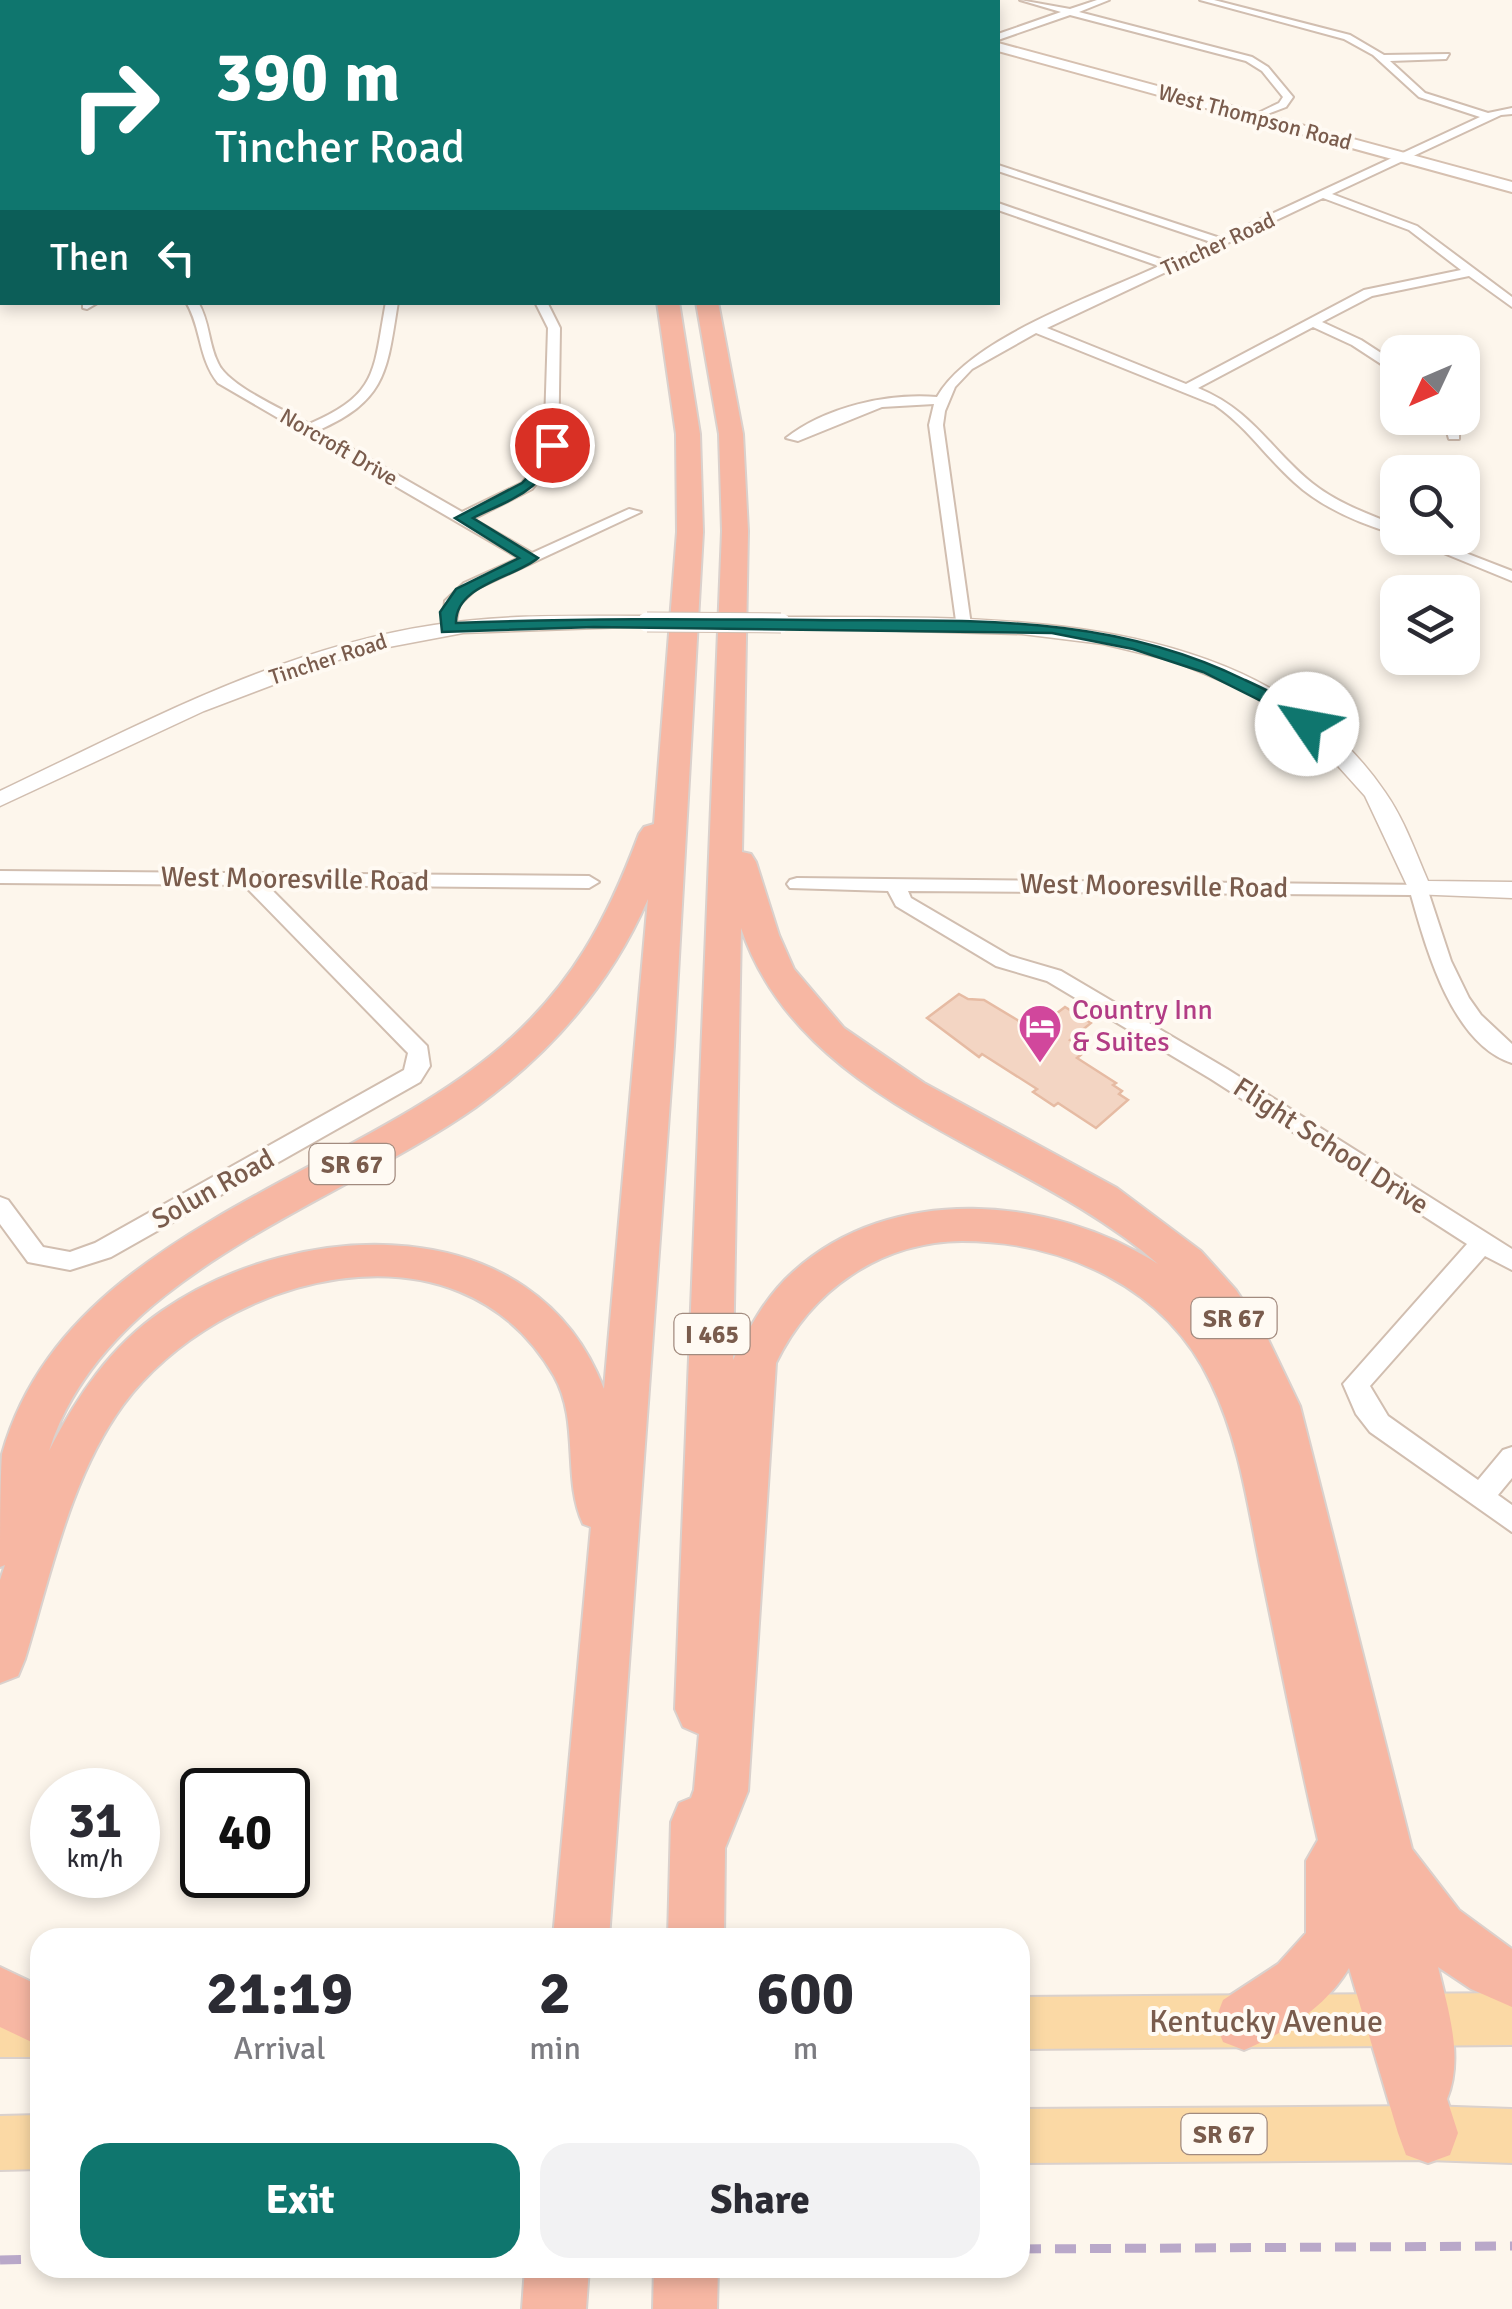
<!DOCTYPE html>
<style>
:root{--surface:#fff;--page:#f2f2f3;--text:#2b2b33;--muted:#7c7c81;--accent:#0f766e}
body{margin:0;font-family:Signika,sans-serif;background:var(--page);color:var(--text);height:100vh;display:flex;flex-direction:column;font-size:38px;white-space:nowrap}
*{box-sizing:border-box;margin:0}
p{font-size:32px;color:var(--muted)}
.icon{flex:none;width:55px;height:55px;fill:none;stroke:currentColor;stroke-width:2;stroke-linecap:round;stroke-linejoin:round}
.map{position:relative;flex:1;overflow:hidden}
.side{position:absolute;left:30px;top:1928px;width:1000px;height:350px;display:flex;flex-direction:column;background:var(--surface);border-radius:30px;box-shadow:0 5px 15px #0003}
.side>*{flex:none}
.top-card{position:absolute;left:0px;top:0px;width:1000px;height:305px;box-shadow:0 5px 15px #0003;background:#0f766e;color:#fff;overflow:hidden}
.needle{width:65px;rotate:226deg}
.controls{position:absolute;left:1380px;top:335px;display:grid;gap:20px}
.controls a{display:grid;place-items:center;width:100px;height:100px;border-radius:20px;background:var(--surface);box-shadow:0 5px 15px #0003;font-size:50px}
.speed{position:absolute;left:30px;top:1768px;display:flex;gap:20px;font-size:50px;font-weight:700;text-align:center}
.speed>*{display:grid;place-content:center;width:130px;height:130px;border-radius:50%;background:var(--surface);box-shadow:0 5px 15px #0003;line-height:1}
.speed small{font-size:25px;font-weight:400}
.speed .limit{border:5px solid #111;border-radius:15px;background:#fff;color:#111}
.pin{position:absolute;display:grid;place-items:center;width:85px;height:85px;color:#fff;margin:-42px;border:5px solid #fff;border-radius:50%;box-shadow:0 2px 10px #0007}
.me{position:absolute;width:110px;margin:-55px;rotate:303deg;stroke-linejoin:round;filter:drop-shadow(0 0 8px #0008)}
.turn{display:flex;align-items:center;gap:35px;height:210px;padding:0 50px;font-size:45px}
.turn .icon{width:130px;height:130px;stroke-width:2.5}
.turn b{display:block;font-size:70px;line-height:85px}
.then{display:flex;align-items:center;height:95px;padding:0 50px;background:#0003;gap:20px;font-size:38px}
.eta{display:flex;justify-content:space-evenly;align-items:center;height:170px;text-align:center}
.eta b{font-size:60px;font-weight:800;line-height:70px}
.action{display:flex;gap:20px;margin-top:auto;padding:20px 50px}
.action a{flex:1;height:115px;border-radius:30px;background:var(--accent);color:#fff;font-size:40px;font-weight:800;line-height:115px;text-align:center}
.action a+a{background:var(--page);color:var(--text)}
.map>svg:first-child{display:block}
</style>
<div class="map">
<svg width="1512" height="2309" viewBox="0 0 1512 2309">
<rect width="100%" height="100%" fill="#fdf6ec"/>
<path fill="#f3d5c3" stroke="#e6bba3" stroke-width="2.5" d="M959,994L968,999L984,1000L1019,1021L1029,1013L1044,1023L1065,1007L1091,1023L1070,1040L1087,1050L1077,1058L1116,1083L1113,1085L1122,1091L1119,1094L1128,1100L1096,1128L1058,1103L1054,1106L1033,1092L1037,1089L982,1054L979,1057L927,1018Z"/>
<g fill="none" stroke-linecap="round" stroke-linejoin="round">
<defs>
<path id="minor" d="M1020,0L1070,9L1097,0H1109L1079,12L1252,57L1268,67L1293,97L1286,107L1252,120V116L1279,103L1283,97L1262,71L1246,61L1070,15L998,40V34L1061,12Z
M1200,0H1214L1350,35L1384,55L1449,54L1446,59L1390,61L1425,93L1488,113L1512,108V114L1501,115L1332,194L1417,226L1512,297V307L1469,276L1372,296L1322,322L1361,340L1398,364V375L1352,345L1313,327L1198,388C1252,410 1270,449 1312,483C1337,503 1368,514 1398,526V535C1361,524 1322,508 1294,482C1266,457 1246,426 1215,405L1036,333L972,369L955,387L945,411L943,425L971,625L957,628L929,425L934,404L882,407L798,441L786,438C826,407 887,393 937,397C970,338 1097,295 1159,266L998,210V203L1169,262L1211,242L998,171V165L1220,238L1480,117L1419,97L1373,55L1344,39ZM1323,198L1409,230L1461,270L1364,290L1186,384L1047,328Z
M0,46L2,47V53L0,52Z
M2,92V98L0,99V93Z
M0,134L2,135V141H0Z
M0,197H2V203H0Z
M83,302H99L87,309L83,308Z
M186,302H198C210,322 208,343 218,363C228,386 285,410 309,424C379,394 373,371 386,302H398C387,370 387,400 319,430L462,512L522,483L544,456L548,328L535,302H547L560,328L558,456L532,489L473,519L532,553L629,509L641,512L476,589L459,605L454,632H442L445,601L464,583L519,558L218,383C198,358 202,329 186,302Z
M1443,418L1459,419V439H1449Z
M1407,538H1427L1512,571V581Z
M0,871L589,876L599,882L589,888L267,885L427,1046L430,1066L420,1082L111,1257L70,1270L28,1262L0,1224V1197L8,1200L43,1247L70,1252L95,1243L404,1070L408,1053L244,885L0,883Z
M797,878L1426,885L1451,961L1469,998L1481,1015L1512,1044V1063C1452,1044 1426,948 1411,895L908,891L911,898L1010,956L1061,971L1227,1069L1512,1249V1270L1485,1256L1370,1386L1388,1416L1478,1480L1503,1450L1512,1447V1478L1498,1495L1512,1505V1532L1370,1432L1356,1414L1343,1384L1467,1244L1211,1079L1047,981L996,966L896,906L888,891L790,888L787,884L790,880Z"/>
<path id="tertiary" d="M647,616L654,618V626L463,633L357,653L204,711L0,806V791C139,725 280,648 434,625C504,614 576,616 647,616Z
M781,617C983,618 1256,603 1385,792C1404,819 1415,851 1428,881L1512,882V898L1411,894L1365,796L1311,736L1246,691L1174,661L1103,644L1022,634L774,627L771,623Z"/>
<path id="secondary" d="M824,0H844L845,2H826Z
M998,43L1512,182V192L998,51Z"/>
<path id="primary" d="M1512,1993V2045L1020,2049V1997Z
M0,2005H40V2057H0Z
M1428,2106L1512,2109V2163L1428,2160L1020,2163V2109Z
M40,2115V2169L0,2170V2116Z"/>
<path id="motorway" d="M484,0H501L503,2H486Z
M519,0H536L538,2H521Z
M657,302H679L700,434L703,532L674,1046L609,1938H553L591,1527L583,1524C562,1479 580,1422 554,1376C458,1209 220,1275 123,1405C70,1478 51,1574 25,1659L18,1676L0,1683V1580L5,1565L0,1567C0,1535 0,1484 2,1454C63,1234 345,1180 501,1047C572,986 607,920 639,834L644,827L654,824L677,532L676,434ZM648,899L604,1389C535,1208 299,1216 162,1311C110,1347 77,1396 49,1451C105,1273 337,1205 476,1107C551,1053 611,984 648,899Z
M696,302H718L743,434L748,531L742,852L751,854L756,862L779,935L794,969L844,1028L924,1083L1117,1188L1201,1251L1236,1290L1267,1337L1300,1406L1412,1849L1459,1910L1512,1949V2007L1471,1989L1438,1967C1448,2009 1464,2058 1447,2099L1458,2133L1450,2155L1428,2163L1406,2155L1398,2133L1349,1968C1326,2007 1285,2033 1244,2050L1223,2042L1215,2021L1223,2000L1278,1964L1306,1933V1861L1318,1840C1298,1754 1281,1667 1263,1580C1249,1515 1241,1444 1211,1383C1166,1287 1063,1241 962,1241C880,1242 811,1290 776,1363L748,1791L725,1848L724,1938H668L671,1822L679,1803L691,1798L694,1790L699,1734L683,1727L675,1709L722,531L719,434ZM741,928C802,1109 1026,1148 1158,1264C1052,1196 892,1182 793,1272C766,1296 749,1328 733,1360Z
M0,1967L40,1986V2046L0,2027Z
M525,2268H589L586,2309H522Z
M654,2268H718L717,2309H653Z"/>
</defs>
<use href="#minor" stroke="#d1beb0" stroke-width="4"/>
<use href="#tertiary" stroke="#d1beb0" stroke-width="3"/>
<use href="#secondary" stroke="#d6c0b0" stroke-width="4"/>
<use href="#primary" stroke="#dad1cd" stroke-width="4"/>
<use href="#motorway" stroke="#dad1cd" stroke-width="4"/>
<use href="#minor" fill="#fff" fill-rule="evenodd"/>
<use href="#tertiary" fill="#fff" fill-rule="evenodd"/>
<use href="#secondary" fill="#fff" fill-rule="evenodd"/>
<use href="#primary" fill="#fbd9a5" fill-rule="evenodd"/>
<use href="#motorway" fill="#f7b7a3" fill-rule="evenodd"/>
<path stroke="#b9a8c9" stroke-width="9" stroke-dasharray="21 14" stroke-linecap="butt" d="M1020,2249L1512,2246
M0,2260L40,2259"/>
<defs>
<path id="tertiary-bridge" d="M647,622L781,623"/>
</defs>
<use href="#tertiary-bridge" stroke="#d1beb0" stroke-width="21" stroke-linecap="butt"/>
<use href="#tertiary-bridge" stroke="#fff" stroke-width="19"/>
</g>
<path fill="#0f766e" stroke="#0a4d48" stroke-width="2.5" d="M547,442L559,445C544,491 513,498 473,518L538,558C514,578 455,585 456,623C575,618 694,619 813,620C964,622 1105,611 1245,680C1269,691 1297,704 1316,724L1301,727L1261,701L1203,672L1133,649L1052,633L594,627L442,632L440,612L456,589L519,558L455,518L522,483L538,466Z"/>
<defs>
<symbol id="hotel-pin" viewBox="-11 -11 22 30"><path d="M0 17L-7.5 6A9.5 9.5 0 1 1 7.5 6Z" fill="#d1479c" stroke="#fffaf3"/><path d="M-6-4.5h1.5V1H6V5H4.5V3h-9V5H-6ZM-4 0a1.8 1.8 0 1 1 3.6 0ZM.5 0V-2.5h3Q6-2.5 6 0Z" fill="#fff"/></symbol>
</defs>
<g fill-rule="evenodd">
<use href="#hotel-pin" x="1015" y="1001" width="50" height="68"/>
</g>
<g text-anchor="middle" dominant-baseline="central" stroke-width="8" stroke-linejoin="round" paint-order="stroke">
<g font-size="22" fill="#7a5c4d" stroke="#fffaf3">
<text transform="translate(1255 117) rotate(15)">West Thompson Road</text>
<text transform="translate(1218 244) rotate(-25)">Tincher Road</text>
<text transform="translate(339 447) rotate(30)">Norcroft Drive</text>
<text transform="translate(328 659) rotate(-18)">Tincher Road</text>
</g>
<g fill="#fffaf3" stroke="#a28b7f" stroke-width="2.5">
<rect x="309.5" y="1144" width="85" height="40" rx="8"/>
<rect x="1191.5" y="1298" width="85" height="40" rx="8"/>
<rect x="674.5" y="1314" width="75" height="40" rx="8"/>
<rect x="1181.5" y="2114" width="85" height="40" rx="8"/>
</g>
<g font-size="25" font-weight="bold" fill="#7a5c4d">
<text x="352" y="1164">SR 67</text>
<text x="1234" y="1318">SR 67</text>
<text x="712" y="1334">I 465</text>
<text x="1224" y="2134">SR 67</text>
</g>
<g font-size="28" fill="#7a5c4d" stroke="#fffaf3">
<text transform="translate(295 879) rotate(1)">West Mooresville Road</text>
<text transform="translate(1154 886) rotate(1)">West Mooresville Road</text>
<text transform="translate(1331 1146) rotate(33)">Flight School Drive</text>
<text transform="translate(213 1189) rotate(-29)">Solun Road</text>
</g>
<g font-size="28" fill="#b23c85" stroke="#fffaf3" text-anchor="start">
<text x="1072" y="1010">Country Inn<tspan x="1072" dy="32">&amp; Suites</tspan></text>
</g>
<g font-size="32" fill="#7a5c4d" stroke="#fffaf3">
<text x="1266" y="2021">Kentucky Avenue</text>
</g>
</g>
</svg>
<div class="controls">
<a><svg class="needle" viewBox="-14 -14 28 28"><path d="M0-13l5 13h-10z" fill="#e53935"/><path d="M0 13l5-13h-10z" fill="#7c7c81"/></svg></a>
<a><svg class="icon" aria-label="search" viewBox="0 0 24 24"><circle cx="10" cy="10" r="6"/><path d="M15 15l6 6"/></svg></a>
<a><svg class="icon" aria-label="layers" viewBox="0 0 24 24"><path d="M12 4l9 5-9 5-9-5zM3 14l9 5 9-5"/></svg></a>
</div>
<div class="speed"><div>31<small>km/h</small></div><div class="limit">40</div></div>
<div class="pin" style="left:552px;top:445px;background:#d93025"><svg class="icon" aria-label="arrive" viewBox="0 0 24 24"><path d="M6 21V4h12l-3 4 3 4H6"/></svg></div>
<svg class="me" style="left:1307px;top:724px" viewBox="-20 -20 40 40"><circle r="19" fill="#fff"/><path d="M0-13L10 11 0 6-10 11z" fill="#0f766e"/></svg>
<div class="top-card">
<div class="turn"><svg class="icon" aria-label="right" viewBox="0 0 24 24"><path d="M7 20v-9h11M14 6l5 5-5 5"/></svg><div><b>390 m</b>Tincher Road</div></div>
<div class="then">Then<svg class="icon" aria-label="left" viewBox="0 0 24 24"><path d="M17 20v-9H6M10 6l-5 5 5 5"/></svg></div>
</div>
<section class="side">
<div class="eta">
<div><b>21:19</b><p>Arrival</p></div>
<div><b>2</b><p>min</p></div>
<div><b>600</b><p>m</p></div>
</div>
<div class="action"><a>Exit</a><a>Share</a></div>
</section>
</div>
